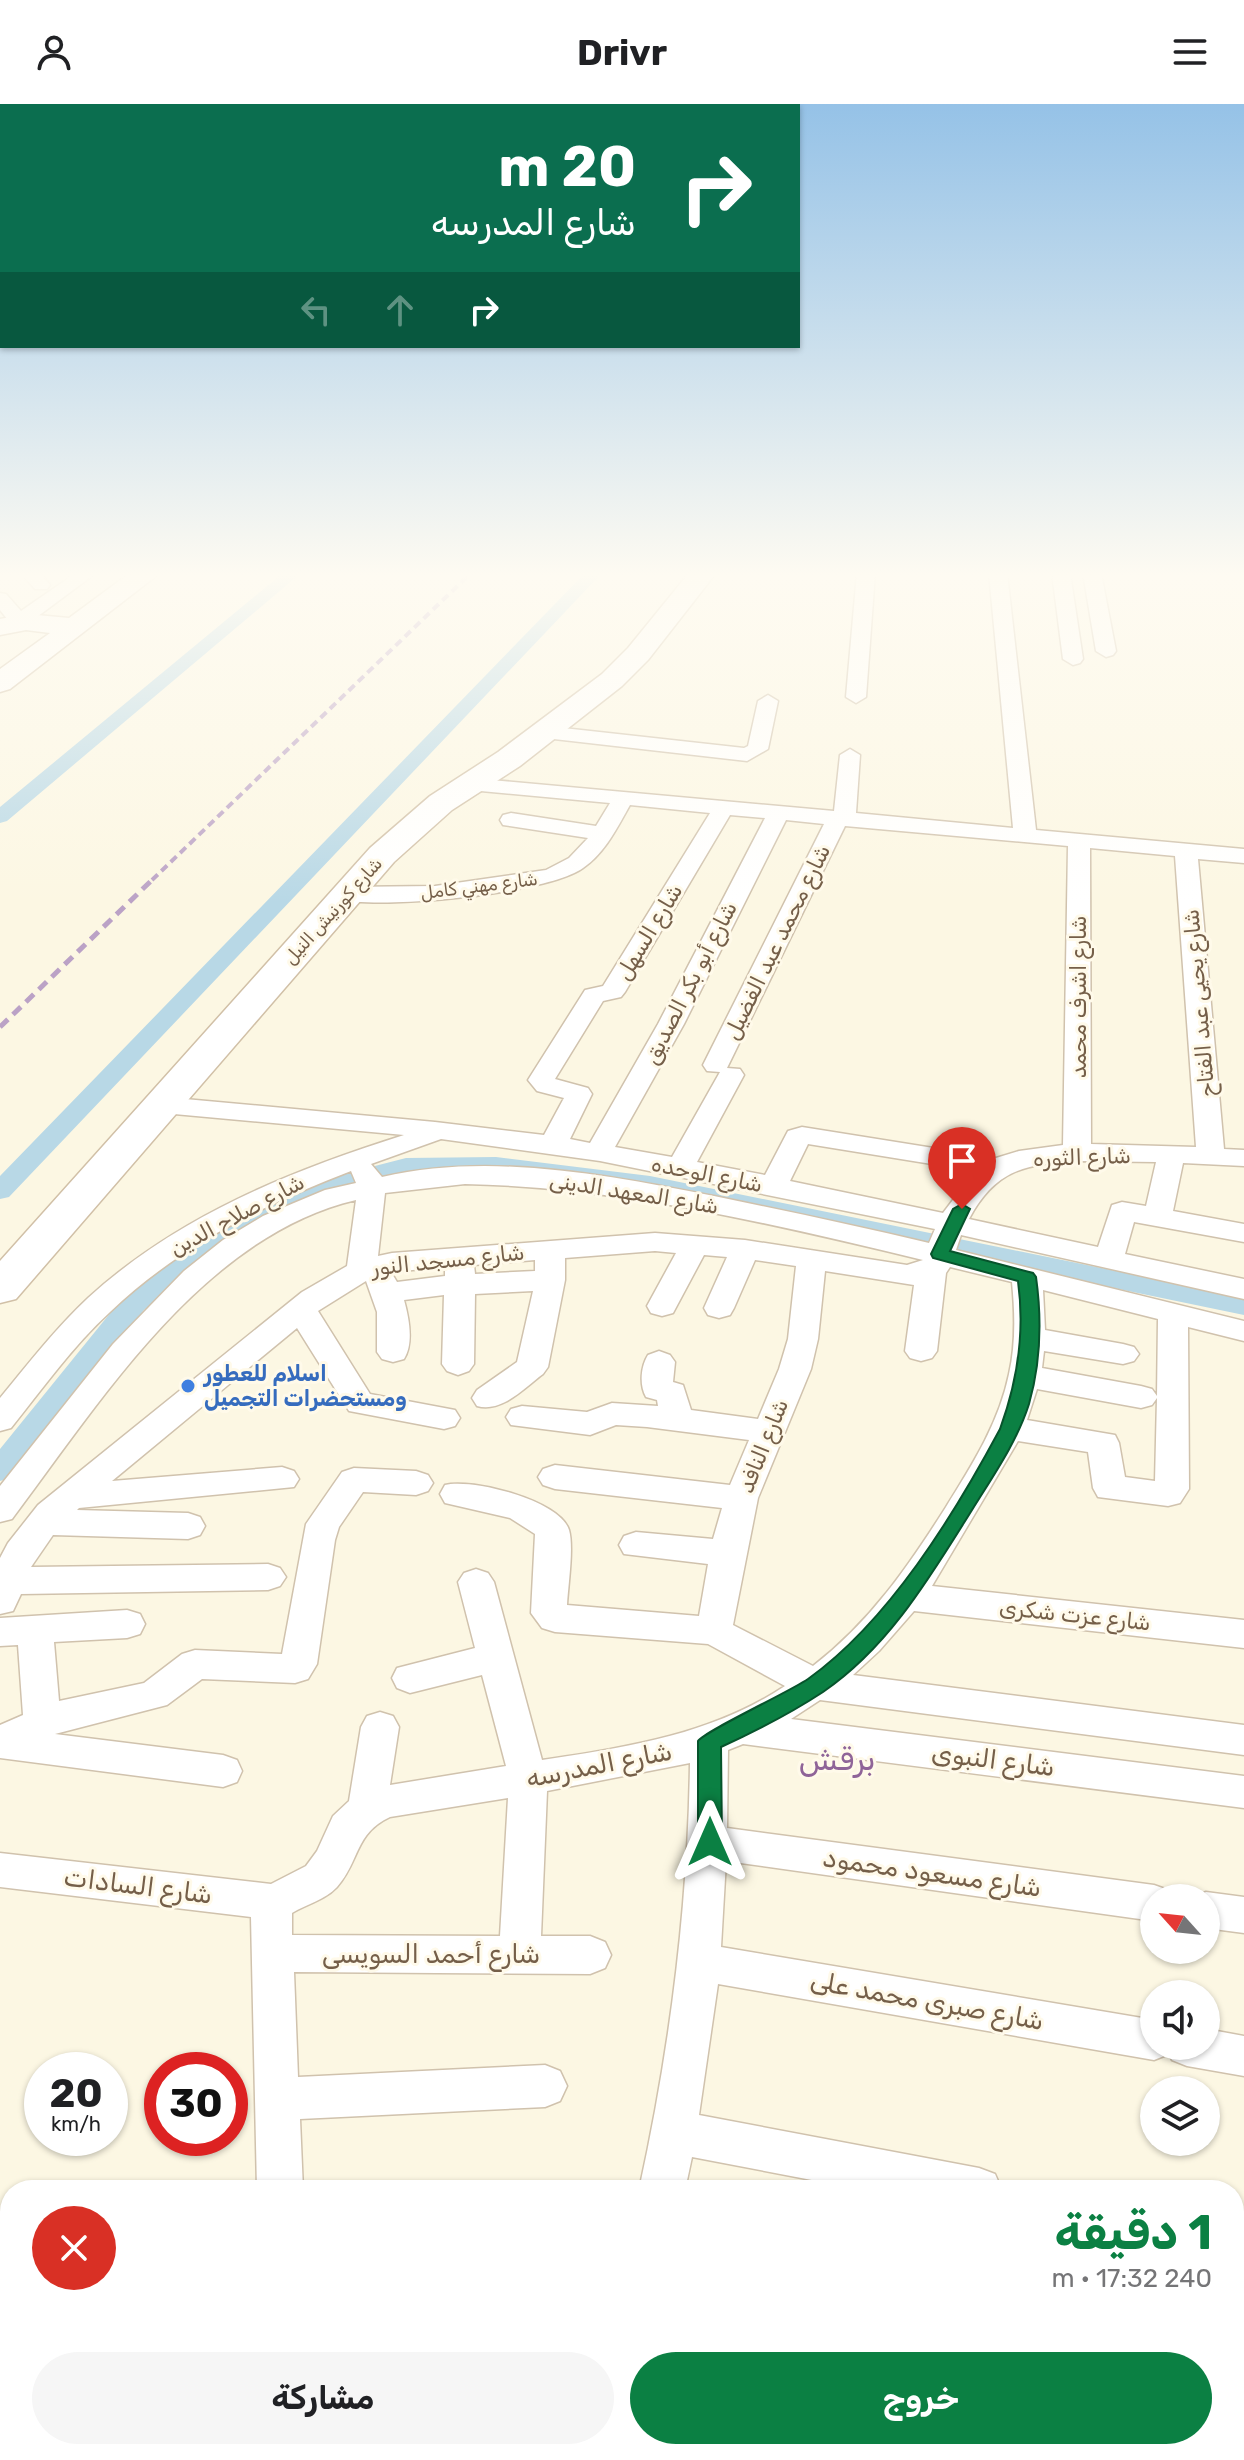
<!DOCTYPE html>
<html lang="ar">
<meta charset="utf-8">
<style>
:root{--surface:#fff;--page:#f6f6f6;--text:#202124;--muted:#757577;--accent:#0b8043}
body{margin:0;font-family:Rubik,"Noto Sans Arabic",sans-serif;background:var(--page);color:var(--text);direction:rtl;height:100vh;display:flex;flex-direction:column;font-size:30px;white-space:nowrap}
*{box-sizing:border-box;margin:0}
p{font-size:26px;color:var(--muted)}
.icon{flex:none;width:44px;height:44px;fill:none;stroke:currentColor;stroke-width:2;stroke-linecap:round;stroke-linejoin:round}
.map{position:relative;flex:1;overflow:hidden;direction:ltr}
.drawer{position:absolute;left:0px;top:2076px;width:1244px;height:280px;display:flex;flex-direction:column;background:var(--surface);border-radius:32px 32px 0 0;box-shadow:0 2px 6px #0004;direction:rtl}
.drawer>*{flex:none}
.top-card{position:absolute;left:0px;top:0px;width:800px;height:244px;box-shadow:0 2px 6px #0004;direction:rtl;background:#0b6e4f;color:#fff;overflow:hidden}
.needle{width:52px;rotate:297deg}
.controls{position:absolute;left:1140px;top:1780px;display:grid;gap:16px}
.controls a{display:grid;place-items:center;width:80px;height:80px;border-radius:50%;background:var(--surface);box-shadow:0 2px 6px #0004;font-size:40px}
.speed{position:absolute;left:24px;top:1948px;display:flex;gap:16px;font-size:40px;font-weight:700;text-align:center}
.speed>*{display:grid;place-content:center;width:104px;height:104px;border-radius:50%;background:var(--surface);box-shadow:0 2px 6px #0004;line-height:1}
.speed small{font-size:20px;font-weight:400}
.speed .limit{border:12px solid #d22;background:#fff;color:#111}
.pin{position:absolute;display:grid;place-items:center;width:68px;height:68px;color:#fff;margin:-82px -34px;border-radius:50% 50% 50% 0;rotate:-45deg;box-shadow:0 0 8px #0007}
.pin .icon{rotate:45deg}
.me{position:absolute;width:88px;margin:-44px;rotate:0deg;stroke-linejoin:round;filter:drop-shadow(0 0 6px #0008)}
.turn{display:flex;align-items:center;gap:28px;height:168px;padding:0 32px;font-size:36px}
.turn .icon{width:104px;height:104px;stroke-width:2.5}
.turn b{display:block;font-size:56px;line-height:68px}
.lanes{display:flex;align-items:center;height:76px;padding:0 32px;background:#0003;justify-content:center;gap:40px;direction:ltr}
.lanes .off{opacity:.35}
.round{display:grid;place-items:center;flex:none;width:84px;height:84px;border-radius:42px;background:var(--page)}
.headline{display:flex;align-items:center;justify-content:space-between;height:136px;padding:0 32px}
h1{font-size:48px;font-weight:700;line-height:60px;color:var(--accent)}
.button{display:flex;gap:16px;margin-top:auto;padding:16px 32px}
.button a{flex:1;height:92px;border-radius:48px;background:var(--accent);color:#fff;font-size:32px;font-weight:700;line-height:92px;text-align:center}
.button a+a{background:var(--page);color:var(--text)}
header{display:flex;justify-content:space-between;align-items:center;height:104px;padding:0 32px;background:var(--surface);font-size:36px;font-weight:700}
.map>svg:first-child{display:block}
</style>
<header><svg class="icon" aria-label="menu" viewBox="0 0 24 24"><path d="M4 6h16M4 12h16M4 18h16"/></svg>Drivr<svg class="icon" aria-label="person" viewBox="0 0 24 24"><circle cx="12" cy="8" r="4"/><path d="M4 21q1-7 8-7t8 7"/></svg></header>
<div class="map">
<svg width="1244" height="2356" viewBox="0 0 1244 2356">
<rect width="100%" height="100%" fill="#fcf7e3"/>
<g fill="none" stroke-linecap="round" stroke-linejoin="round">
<path fill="#b8d8e6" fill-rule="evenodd" d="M283,469H301L7,717L0,719V703Z
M585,469H602L9,1093L0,1095V1072Z
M496,1053L650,1072L1244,1193V1211L650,1088L496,1069L407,1070L315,1094L222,1141L144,1206L11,1374L0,1377V1345L124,1192L202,1129L297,1082L406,1054Z"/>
<defs>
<path id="street" d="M21,469H40L50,481L47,485H35Z
M76,469H96L22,524H8L6,520L8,516L0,506V489L6,490L21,507Z
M857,469H875L866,593L856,599L846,593Z
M989,469H1007L1036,726L1244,745V759L1198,755L1224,1045L1244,1046V1062L1183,1059L1173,1107L1244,1120V1138L1134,1118L1125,1150L1244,1175V1195L961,1131L956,1146L1244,1217V1237L1188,1223L1189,1385L1180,1399L1168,1402L1098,1393L1093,1384L1088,1348L1018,1337L932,1482L1244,1516V1544L914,1507L879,1547L853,1571L1244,1621V1651L820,1596L791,1615L1244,1672V1704L743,1640L728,1646L727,1724L1154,1781L1168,1786L1172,1794H1154V1817L726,1757L721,1843L1154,1916V1942H1206V1925L1244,1932V1972L1187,1962L1172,1956L1169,1950L1154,1956L718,1880L699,2011L979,2064L995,2070L1002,2086H864L692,2053L685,2086H639C670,1945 688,1804 690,1659L547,1687L541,1832H590L605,1838L611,1851L605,1864L590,1870L294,1868L298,1973L545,1961L560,1967L567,1982L560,1997L545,2003L300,2015L303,2086H257L251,1813L0,1783V1749L271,1780L306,1762L317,1747L333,1712L349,1697L361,1623L367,1612L380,1608L393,1612L399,1623L390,1681L506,1662L482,1571L410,1589L397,1584L392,1574L397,1564L475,1544L458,1478L464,1469L476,1465L488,1469L494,1478L542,1656C628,1643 711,1631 785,1582L708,1540L555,1528L542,1524L531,1509L535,1430L510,1414L445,1399L440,1390L445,1381C471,1374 560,1396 569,1426C574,1443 568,1482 567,1501L699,1512L708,1460L624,1450L619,1441L624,1432L636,1428L713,1435L722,1404L555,1385L543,1381L538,1373L543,1365L555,1361L730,1381L749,1336L647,1323L616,1321L590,1331L511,1321L506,1313L511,1305L522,1302L587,1308L612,1299L658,1302L657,1296L646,1293C639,1281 641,1262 648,1251L659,1247L670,1251L675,1258L673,1278L683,1281L691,1306L758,1315L779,1265L788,1235L796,1162L755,1156L734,1204L730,1211L719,1214L708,1211L704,1204L727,1153L704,1151L673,1209L662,1212L651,1209L647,1202L676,1149L655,1147L565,1154V1176L548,1263L543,1270C524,1284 502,1309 477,1302L472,1294L477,1286L517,1258L533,1187L475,1190L474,1260L469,1267L458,1271L447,1267L442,1260L444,1191L404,1196C409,1214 414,1239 404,1255L393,1258L382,1255L377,1248V1208L366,1177L318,1207L370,1290L455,1306L460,1314L455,1322L444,1325L349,1307L297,1224L112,1377L282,1363L294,1367L299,1375L294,1383L79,1404L77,1406L188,1409L200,1413L205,1422L200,1431L188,1435L53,1431L31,1463L268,1460L280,1464L286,1473L280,1482L268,1486L21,1490L13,1507L0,1510V1454L8,1439L38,1401L302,1188L347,1162L356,1096C203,1132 101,1297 12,1415L0,1418V1382L113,1240L184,1167L223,1136L263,1112L325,1086L356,1079L351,1067C263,1101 179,1142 110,1208C73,1242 43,1284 11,1324L0,1327V1294C28,1260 56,1224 88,1194C178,1112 290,1067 404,1031L163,1009L153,1007L150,1001L153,995L163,993L435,1018L544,1031L564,994L537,987L528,976L585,886L603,882L710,709L630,701C617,724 605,749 583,764C547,790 381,806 337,795L333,790L337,785L345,783L435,782L546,766L569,754L588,734L503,721L500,716L503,711L511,709L596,722L610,699L470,686L459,680L462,675L470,674L834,707L840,651L850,645L860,651L856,709L1013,724ZM730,711L765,714L658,920L590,1039L570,1035L592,990L588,984L555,975L603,897L621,893L625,888ZM786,716L824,720L703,961L707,967L720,968L672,1053L615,1043L684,920ZM845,722L1068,742L1063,1041L1019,1047L996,1054L802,1023L788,1027L765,1071L697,1058L744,971L740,965L727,964ZM1090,744L1175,752L1196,1043L1091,1040ZM441,1035L600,1057L935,1125L929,1139C858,1122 786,1107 714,1092C607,1071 490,1048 382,1073L371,1060ZM808,1040L975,1067L943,1109L790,1077ZM1080,1057L1156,1058L1146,1102L1122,1098L1112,1101L1098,1143L969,1115C996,1064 1027,1060 1080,1057ZM465,1080C621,1083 772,1120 923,1156L907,1161L745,1136L655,1129L392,1149L378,1152L385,1089ZM535,1156V1167L475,1170L474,1161ZM445,1163V1172L397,1178L391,1168ZM950,1163L1012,1178C1015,1209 1016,1240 1009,1270C999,1319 972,1361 946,1403C908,1463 870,1518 813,1562L733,1521L758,1394L811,1265L818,1235L825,1167L914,1181L905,1247L910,1254L921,1257L932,1254L937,1247L946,1169ZM1043,1186L1158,1215L1157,1292L1152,1285L1141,1282L1042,1264L1044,1247L1123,1260L1134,1257L1139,1250L1134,1243L1123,1240L1045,1226ZM1037,1285L1141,1304L1152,1301L1157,1294L1155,1377L1125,1373L1119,1339L1115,1331L1027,1316ZM508,1694L500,1832L292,1831V1809C307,1800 325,1796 337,1783C360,1757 354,1730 390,1713Z
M1052,469H1070L1083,555L1080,559L1073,561L1063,555Z
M1083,469H1101L1116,547L1113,551L1106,553L1096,547Z
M768,591L778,597L768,645L747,657L545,634L535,628L545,622L744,644L748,642L758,597Z
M354,1364L416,1367L428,1371L433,1379L428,1387L416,1391L363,1388L339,1423L335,1436L317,1560L308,1575L295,1579L202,1575L167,1601L55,1630L223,1651L237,1656L242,1667L237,1678L223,1683L0,1654V1621L23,1611L18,1541L0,1542V1514L127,1506L140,1510L145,1520L140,1530L127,1534L54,1538L59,1597L144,1579L182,1550L195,1546L282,1550L306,1420L342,1368Z
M1206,1788L1244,1793V1829L1206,1824V1794H1191Z
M1234,2112L1244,2114V2160L1234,2158Z
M0,2132L10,2133V2179L0,2178Z
M195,2346H319L315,2356H195Z
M589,2346H639L638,2356H588Z"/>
<path id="secondary" d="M130,469H160L10,585L0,588V565L50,529L26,526L0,531V515L26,510L69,514Z
M689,469H716L648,556L622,582L520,662L452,706L394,758L16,1195L0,1199V1157L370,744L430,692L498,648L602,570L628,544Z"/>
</defs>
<use href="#street" stroke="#d0c2ad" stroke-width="3"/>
<use href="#secondary" stroke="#d1c0a7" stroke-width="3"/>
<use href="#street" fill="#fff" fill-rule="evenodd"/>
<use href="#secondary" fill="#fff" fill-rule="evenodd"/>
<path stroke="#bba2c6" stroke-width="4" stroke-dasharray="8 5" stroke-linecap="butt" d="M152,776L471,469"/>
<path stroke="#bba2c6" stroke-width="5" stroke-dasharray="11 7" stroke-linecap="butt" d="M0,923L154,774"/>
</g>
<linearGradient id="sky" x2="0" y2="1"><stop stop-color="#95c2e7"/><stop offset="0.59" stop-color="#fefbf2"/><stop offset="1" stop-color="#fefbf2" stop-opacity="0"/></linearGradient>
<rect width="1244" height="799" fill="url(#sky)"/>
<path fill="#0b8043" stroke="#07532c" stroke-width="2" d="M962,1100L970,1105L950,1147L1033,1169L1036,1173C1042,1216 1041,1258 1029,1300C1017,1338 993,1372 972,1406C930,1473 889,1543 823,1588C791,1609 756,1627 721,1643L722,1738L718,1746L710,1749L701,1746L698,1738V1637C703,1628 791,1587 808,1575C889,1517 954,1411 1000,1325C1018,1276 1025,1228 1018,1177L933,1154L931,1150L953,1105Z"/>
<circle fill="#3f7fe0" stroke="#fffaea" stroke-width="3" cx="188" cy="1282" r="8"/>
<g text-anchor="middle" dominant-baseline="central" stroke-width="6" stroke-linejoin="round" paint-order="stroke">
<g font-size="18" fill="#755f49" stroke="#fffaea">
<text transform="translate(479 782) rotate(-7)">شارع مهني كامل</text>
<text transform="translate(333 807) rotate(-48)">شارع كورنيش النيل</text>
</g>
<g font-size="22" fill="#755f49" stroke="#fffaea">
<text transform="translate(649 828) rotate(-59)">شارع السهل</text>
<text transform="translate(777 838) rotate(-64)">شارع محمد عبد الفضيل</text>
<text transform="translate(690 879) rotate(-63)">شارع أبو بكر الصديق</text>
<text transform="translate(1078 893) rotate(-90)">شارع اشرف محمد</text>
<text transform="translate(1199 899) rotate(-95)">شارع يحيى عبد الفتاح</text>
<text transform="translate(1082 1053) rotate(-2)">شارع الثوره</text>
<text transform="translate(707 1070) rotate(11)">شارع الوحده</text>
<text transform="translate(634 1089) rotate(9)">شارع المعهد الدينى</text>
<text transform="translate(237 1111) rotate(-28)">شارع صلاح الدين</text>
<text transform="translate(448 1156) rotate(-6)">شارع مسجد النور</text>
<text transform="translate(763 1342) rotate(-68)">شارع النافد</text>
<text transform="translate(1075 1511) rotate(6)">شارع عزت شكرى</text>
</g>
<g font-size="22" font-weight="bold" fill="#366cbe" stroke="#fffaea" text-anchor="start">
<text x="204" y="1269">اسلام للعطور<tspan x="204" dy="25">ومستحضرات التجميل</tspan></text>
</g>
<g font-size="26" fill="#755f49" stroke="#fffaea">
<text transform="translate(993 1656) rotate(7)">شارع النبوى</text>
<text transform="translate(599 1661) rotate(-11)">شارع المدرسه</text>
<text transform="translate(932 1769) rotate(8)">شارع مسعود محمود</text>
<text transform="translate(138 1782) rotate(7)">شارع السادات</text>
<text x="431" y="1850">شارع أحمد السويسى</text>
<text transform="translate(927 1897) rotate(10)">شارع صبرى محمد على</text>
</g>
<g font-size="32" fill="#8f6498" stroke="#fffaea">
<text x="837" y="1655">برقش</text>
</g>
</g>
</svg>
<div class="controls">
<a><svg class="needle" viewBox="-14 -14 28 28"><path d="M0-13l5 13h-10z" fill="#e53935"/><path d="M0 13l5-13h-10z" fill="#757577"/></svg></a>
<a><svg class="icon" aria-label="sound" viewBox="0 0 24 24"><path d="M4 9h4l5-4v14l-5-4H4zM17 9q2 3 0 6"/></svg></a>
<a><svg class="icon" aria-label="layers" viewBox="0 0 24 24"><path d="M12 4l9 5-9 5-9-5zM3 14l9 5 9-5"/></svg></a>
</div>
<div class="speed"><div>20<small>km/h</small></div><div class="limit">30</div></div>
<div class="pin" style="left:962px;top:1105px;background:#d93025"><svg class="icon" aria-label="arrive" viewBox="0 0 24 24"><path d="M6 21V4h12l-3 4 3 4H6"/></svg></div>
<svg class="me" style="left:710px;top:1738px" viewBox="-20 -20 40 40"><path d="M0-17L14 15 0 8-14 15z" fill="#0b8043" stroke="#fff" stroke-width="4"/></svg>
<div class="top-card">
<div class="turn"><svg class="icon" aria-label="right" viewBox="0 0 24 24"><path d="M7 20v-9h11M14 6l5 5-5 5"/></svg><div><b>20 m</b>شارع المدرسه</div></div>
<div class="lanes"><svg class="icon off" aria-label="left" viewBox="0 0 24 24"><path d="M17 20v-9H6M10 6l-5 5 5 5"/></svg><svg class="icon off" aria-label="ahead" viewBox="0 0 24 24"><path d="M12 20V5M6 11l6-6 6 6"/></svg><svg class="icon" aria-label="right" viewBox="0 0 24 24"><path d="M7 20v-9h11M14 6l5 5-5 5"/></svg></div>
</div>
<section class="drawer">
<div class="headline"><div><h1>1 دقيقة</h1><p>240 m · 17:32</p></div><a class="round" style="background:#d93025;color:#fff"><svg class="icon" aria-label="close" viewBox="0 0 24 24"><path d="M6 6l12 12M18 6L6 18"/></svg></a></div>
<div class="button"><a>خروج</a><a>مشاركة</a></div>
</section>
</div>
